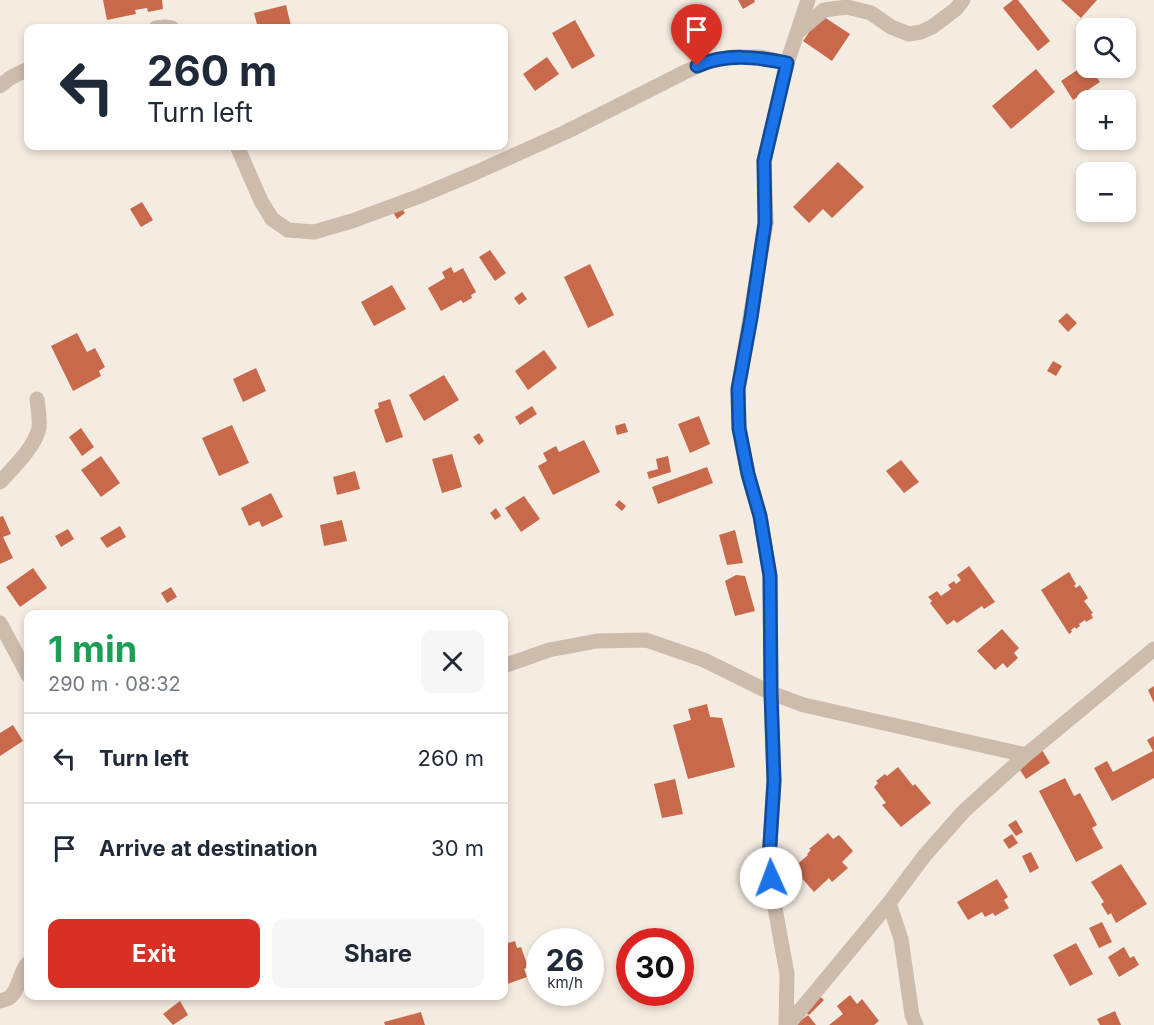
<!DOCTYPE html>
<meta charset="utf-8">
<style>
:root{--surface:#fff;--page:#f6f6f7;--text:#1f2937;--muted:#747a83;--line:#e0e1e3;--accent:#d93025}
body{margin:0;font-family:Inter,sans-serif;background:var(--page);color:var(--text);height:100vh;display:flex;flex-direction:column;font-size:22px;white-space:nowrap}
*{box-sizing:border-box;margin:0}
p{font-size:20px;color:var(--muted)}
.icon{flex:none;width:33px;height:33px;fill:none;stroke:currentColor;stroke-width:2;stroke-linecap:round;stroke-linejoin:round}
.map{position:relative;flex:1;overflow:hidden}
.details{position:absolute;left:24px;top:610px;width:484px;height:390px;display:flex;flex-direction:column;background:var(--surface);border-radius:12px;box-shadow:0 3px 9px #0003}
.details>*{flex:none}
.guide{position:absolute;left:24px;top:24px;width:484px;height:126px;border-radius:12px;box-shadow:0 3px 9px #0003;background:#fff;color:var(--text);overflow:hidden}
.controls{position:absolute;left:1076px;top:18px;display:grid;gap:12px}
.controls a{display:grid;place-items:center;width:60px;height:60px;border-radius:12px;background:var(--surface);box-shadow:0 3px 9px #0003;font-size:30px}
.speed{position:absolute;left:526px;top:928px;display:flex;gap:12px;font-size:30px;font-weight:700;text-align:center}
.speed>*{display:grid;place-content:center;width:78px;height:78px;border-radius:50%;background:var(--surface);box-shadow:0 3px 9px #0003;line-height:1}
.speed small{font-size:15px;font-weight:400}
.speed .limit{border:9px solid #d22;background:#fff;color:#111}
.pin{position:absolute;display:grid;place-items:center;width:51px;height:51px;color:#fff;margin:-62px -26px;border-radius:50% 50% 50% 0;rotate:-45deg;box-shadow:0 0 6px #0007}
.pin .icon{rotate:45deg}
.me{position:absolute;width:66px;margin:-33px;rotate:358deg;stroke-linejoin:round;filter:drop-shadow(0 0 4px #0008)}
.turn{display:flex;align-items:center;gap:21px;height:126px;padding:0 24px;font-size:27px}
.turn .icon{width:78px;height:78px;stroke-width:2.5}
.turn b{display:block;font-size:42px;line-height:51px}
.round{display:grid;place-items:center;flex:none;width:63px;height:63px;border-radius:12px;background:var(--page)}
.summary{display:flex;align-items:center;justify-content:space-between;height:102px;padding:0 24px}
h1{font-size:36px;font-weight:700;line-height:45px;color:#1e9e55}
.action{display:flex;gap:12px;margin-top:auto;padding:12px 24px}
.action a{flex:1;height:69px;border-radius:12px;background:var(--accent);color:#fff;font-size:24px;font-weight:700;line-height:69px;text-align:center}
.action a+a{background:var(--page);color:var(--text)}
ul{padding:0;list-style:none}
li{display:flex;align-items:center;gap:18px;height:90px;padding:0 24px;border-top:2px solid var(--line)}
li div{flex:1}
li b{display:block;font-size:22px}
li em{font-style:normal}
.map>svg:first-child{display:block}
</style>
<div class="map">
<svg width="1154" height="1025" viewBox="0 0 1154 1025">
<rect width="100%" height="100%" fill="#f4ebe1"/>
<path fill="#c8694b" d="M103,0H162L163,9L148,12L147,8L135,10L136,14L107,20Z
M738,0H754L755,2L743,9Z
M1013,0H1018L1050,41L1038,51L1003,8Z
M1061,0H1097L1081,18Z
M286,5L291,26L282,28H258L254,13Z
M821,15L850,34L832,61L803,41Z
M575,20L595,56L572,69L552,33Z
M547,57L559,74L535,91L523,74Z
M1086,64V68H1090L1100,82L1073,100L1061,81Z
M1036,69L1055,92L1011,129L992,106Z
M838,162L864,187L832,218L823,209L809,223L793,207Z
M142,202L153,220L141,227L130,209Z
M401,207L405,213L397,219L393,212Z
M490,250L506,273L495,281L479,257Z
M590,264L614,315L588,328L564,277Z
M451,267L454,273L463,268L476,292L471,295L472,298L463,303L461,300L441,311L428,288L445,278L442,272Z
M392,285L406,309L374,326L361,302Z
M522,292L527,299L519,305L514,298Z
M1067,313L1077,323L1068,332L1058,321Z
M77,333L87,352L95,348L105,367L99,371L101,376L73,391L51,346Z
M544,350L557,368L528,390L515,371Z
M1053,361L1062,366L1056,376L1047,371Z
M256,368L266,391L243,402L233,379Z
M444,375L459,400L424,421L409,395Z
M390,399L403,437L386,443L374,410L379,408L378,403Z
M532,406L537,414L520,425L515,417Z
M699,416L710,444L690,453L678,424Z
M625,423L628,432L617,435L615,426Z
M232,425L249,463L219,476L202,438Z
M81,428L94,447L82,456L69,437Z
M479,433L484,441L479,445L473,437Z
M584,440L600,472L553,495L538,466L547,461L543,453L556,446L559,452Z
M452,454L462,487L442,493L432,459Z
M101,456L120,483L101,497L81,470Z
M668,456L671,472L649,479L647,472L658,469L656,459Z
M901,460L919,482L904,493L886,471Z
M707,467L713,483L658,504L652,487Z
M355,471L360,489L337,495L333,477Z
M271,493L283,517L262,527L259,521L249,526L241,508Z
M524,496L540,519L521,532L505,508Z
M619,500L626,506L622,511L615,505Z
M496,508L501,516L495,520L490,513Z
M3,516L11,534L3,537L13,558L0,564V517Z
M342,520L347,541L324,546L320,525Z
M120,526L126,537L107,548L100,538Z
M68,529L74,539L61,547L55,536Z
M735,530L743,563L727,565L719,535Z
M969,566L995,602L984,609L982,606L957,623L954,620L947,625L930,603L932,601L928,597L937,591L941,596L951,589L948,585L954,581L956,584L961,580L957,575Z
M33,568L47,588L20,607L6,587Z
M1069,572L1076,584L1074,586L1076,588L1080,585L1088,598L1084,601L1093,613L1091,614L1093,618L1086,622L1085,620L1079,624L1080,626L1076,629L1075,627L1071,630L1072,632L1069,634L1041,590Z
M736,575L745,576L755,611L735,616L725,581Z
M171,587L177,597L167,603L161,593Z
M1002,629L1019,648L1014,653L1018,658L1007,668L1003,663L995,670L977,651Z
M1154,686V703L1148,690Z
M707,704L710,717L722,718L735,767L688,779L673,725L691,720L688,709Z
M13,725L23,741L0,756V733Z
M1154,736V778L1112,801L1094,768L1107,761L1113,772L1153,751L1147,740Z
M1042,750L1050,763L1026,779L1018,767Z
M898,767L913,786L915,784L931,803L901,827L882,805L886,803L874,787L878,783L876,781L885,774L887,776Z
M1065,778L1074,796L1080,793L1097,825L1092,828L1103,848L1076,862L1039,791Z
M675,779L683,814L662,818L654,784Z
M1016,820L1023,832L1016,836L1008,825Z
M828,833L833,839L839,835L853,851L842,862L848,868L832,882L829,878L814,892L793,868L808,855L807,854L811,850L809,849Z
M1012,834L1018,843L1009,849L1003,840Z
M1031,852L1039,868L1030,873L1022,856Z
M1121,864L1147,904L1116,923L1111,913L1108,915L1101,904L1104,902L1091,882Z
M997,879L1008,897L1004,900L1009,908L995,916L993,913L985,917L982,912L968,920L957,902Z
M1102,922L1112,942L1099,948L1089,928Z
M515,941L517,948L521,947L528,967L524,969L527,977L507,984L504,975V944Z
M1076,943L1093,974L1070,986L1053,955Z
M1124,947L1130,958L1134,956L1139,965L1119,977L1108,957Z
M815,992L824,1000L809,1015L800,1007Z
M850,995L857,1004L862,999L879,1021L874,1025H829L843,1014L837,1006Z
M180,1001L188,1015L173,1025L163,1014Z
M1115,1011L1121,1025H1100L1097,1019Z
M421,1012L425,1025H385L384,1022Z
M808,1015L816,1025H795Z"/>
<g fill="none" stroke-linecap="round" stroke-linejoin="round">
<path stroke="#cdbbac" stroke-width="15" d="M156,28L165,27L172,28
M799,31L824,10L847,7L871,13L891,27L909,34L921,32L932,27L956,9L963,0
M0,86L10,78L28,69
M237,146L261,201L272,219L288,230L314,232L352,221L420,196L477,172L566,132L685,72L709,61L734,57H760L787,63
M0,482C13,468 35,447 39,428C40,419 38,408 37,399
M0,623L28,675
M504,666L549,650L597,641L646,640L704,660L771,693L804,705L1026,755
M889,903L901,939L912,1015L916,1025
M0,1001C1,1001 9,998 9,998C20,990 19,972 28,963
M786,1025L787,974L773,897L769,860L774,781L771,693L770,576L760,516L748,474L739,428L738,389L766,223L764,161L787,63L808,0
M788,1025L889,903L925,855L964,811L1026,755L1154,649"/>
</g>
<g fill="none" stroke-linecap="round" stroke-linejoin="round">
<defs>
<path id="route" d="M697,66C727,53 756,57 787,63L764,161L765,223L751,318L738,389L739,428L748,474L760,516L770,576L771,693L774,781L769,860L771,878"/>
</defs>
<use href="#route" stroke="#114b97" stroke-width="15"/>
<use href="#route" stroke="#1a73e8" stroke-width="10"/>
</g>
</svg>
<div class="controls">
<a><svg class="icon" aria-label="search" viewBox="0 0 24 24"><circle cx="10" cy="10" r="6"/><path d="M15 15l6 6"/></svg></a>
<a>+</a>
<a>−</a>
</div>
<div class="speed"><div>26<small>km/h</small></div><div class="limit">30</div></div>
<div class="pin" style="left:697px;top:66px;background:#d93025"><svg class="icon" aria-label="arrive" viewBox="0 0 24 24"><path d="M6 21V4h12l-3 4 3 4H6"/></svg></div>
<svg class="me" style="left:771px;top:878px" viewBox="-20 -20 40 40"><circle r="19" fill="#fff"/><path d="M0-13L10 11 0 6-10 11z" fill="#1a73e8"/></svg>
<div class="guide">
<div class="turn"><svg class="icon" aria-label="left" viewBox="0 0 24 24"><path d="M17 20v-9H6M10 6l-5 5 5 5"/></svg><div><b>260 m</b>Turn left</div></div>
</div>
<section class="details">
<div class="summary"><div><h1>1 min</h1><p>290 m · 08:32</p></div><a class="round"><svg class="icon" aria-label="close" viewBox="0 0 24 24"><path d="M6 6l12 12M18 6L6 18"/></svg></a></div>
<ul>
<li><svg class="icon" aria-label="left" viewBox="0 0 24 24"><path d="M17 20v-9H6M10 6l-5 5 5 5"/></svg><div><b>Turn left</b></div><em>260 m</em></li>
<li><svg class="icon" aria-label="arrive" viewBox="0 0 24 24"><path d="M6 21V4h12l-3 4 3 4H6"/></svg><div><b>Arrive at destination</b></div><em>30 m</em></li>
</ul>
<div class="action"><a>Exit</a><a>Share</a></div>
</section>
</div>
